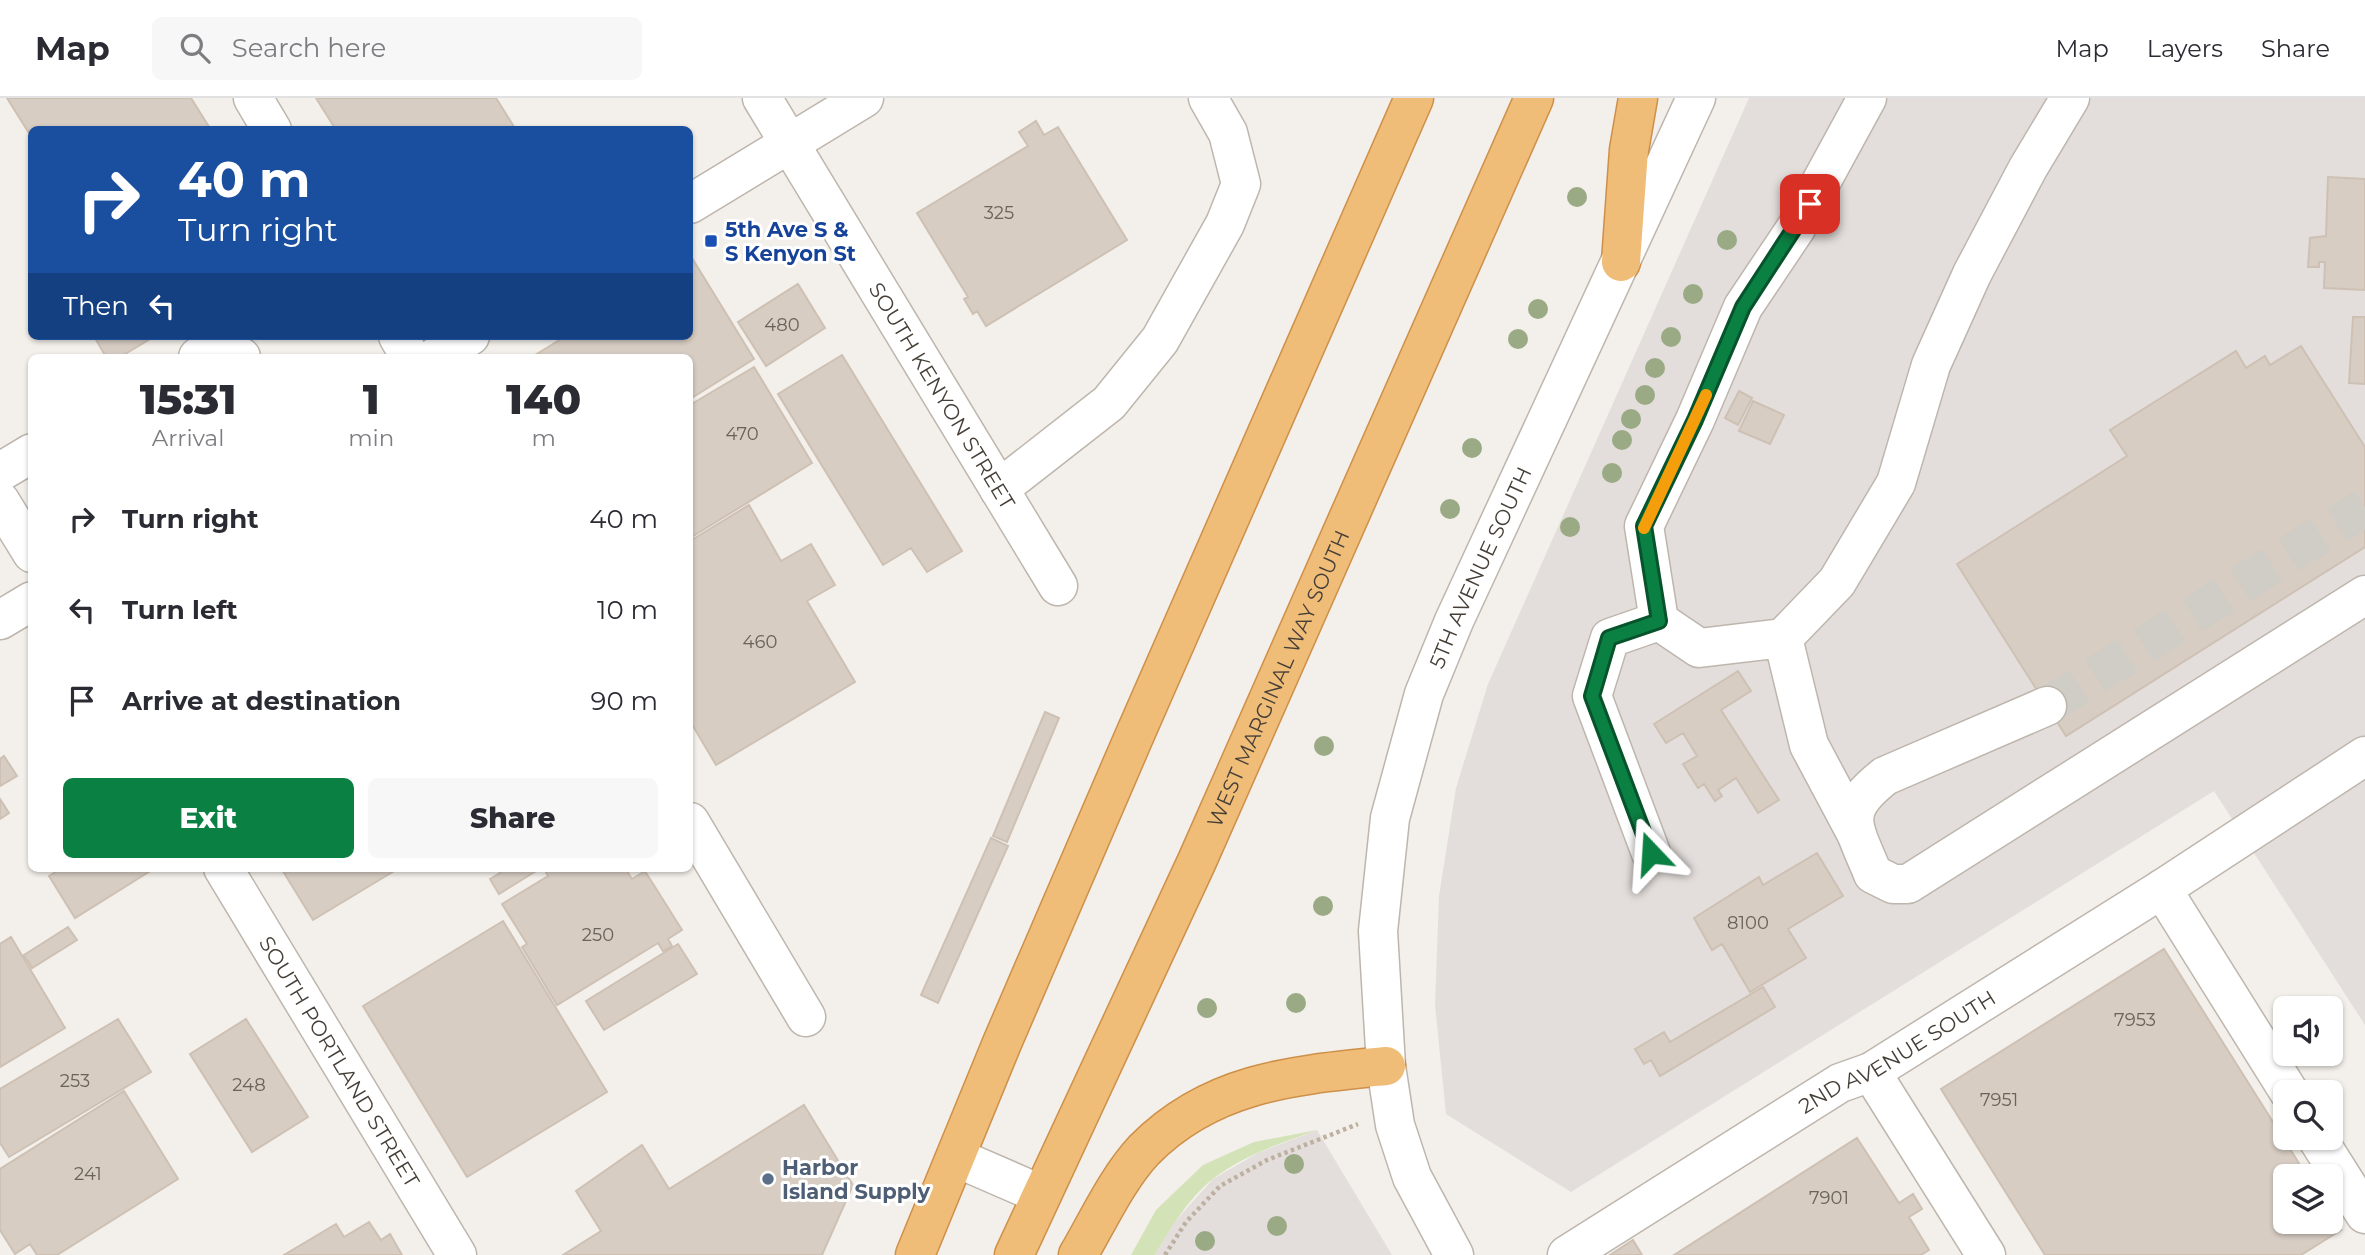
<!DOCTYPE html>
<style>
:root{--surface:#fff;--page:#f7f7f7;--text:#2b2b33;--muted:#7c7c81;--line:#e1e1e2;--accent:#0b8043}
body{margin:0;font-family:Montserrat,sans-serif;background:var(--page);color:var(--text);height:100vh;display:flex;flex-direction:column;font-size:26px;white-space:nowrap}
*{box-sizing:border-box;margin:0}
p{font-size:23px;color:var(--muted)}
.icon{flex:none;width:38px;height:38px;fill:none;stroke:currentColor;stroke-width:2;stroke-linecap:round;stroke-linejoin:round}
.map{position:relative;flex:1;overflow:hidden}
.panel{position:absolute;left:28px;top:256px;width:665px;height:518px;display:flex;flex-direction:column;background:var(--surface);border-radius:10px;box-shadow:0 2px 5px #0004}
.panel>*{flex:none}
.banner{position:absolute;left:28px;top:28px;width:665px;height:214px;border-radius:10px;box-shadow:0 2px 5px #0004;background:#1a4fa0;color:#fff;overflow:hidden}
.tools{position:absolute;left:2273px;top:898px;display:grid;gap:14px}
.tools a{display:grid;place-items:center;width:70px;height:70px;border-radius:10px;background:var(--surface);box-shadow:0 2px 5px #0004;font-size:35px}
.pin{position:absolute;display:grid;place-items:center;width:60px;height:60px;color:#fff;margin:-30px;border-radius:14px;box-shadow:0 4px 10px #0006}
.me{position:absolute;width:77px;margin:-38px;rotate:340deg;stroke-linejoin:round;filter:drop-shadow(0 0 5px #0008)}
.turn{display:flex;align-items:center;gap:24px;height:147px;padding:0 35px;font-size:32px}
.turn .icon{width:91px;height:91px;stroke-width:2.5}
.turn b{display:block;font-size:49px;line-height:60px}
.then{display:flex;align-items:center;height:66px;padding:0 35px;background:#0003;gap:14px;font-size:26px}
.eta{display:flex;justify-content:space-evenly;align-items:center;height:119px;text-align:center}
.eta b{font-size:42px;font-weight:800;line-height:49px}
.action{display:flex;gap:14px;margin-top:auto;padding:14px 35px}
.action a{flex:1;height:80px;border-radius:10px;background:var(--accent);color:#fff;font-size:28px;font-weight:800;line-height:80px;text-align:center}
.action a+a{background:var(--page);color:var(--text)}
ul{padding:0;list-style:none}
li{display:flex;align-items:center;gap:21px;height:91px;padding:0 35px}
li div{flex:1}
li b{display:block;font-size:26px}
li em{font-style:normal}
header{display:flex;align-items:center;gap:42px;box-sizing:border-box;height:98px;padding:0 35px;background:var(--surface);border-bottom:2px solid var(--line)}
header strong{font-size:33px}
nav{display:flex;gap:38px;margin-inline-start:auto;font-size:24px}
.search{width:490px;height:63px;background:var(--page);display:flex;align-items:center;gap:18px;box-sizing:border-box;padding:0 24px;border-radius:10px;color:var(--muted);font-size:26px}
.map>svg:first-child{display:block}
</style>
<header>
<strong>Map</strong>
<div class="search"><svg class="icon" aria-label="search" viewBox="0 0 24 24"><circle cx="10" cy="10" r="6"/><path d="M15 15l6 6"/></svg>Search here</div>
<nav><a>Map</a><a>Layers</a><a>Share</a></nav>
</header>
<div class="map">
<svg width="2365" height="1157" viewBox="0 0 2365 1157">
<rect width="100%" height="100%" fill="#f3efea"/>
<path fill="#e3dedb" d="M1749,0H2365V927L2214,693L1571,1094L1446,1016L1435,907L1439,798L1456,690L1488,586Z
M1317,1032L1392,1157H1155L1172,1127L1213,1081L1258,1055Z"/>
<path fill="#d3e3b7" d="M1317,1032C1282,1045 1244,1057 1214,1080C1189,1099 1170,1131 1155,1157H1131L1156,1112L1203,1067L1254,1044Z"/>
<path fill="#d7cdc3" stroke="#cec1b4" stroke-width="2" d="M7,0H191L211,32H32V40Z
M316,0H496L516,32H336Z
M1036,23L1044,37L1058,29L1127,142L986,228L977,213L973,216L964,201L968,199L917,115L1028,48L1019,34Z
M2328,79L2365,81V192L2324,190L2325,164H2319V169H2308L2310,140L2326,138Z
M692,160L754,261L690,301V259H532L566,238H690V162Z
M798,186L825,230L766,268L738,224Z
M2353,219H2365V286L2349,285Z
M98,238H149L150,241L120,259H106L95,240Z
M2301,248L2365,349V449L2066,638L1957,466L2127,358L2110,332L2236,253L2246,270L2265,258L2270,267Z
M842,257L962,453L927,474L911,450L883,467L778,296Z
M754,269L812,365L690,440V307Z
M1739,293L1752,300L1738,327L1725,320Z
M1753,303L1784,317L1770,346L1739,333Z
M749,407L781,463L811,446L835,487L807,503L855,584L716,667L690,623V443Z
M1738,573L1751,593L1721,612L1779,702L1758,715L1736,680L1718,692L1722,698L1715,703L1704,686L1698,690L1683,666L1697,658L1683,635L1666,645L1654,626Z
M1045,614L1059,620L1007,744L993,738Z
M4,658L17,678L0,688V661Z
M0,701L9,715L0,721Z
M991,740L1008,748L938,905L921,897Z
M1817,755L1843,798L1788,831L1806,860L1750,894L1722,846L1712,852L1694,820L1759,779L1763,787Z
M62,770H155L75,820L49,778Z
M281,770H399L313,822Z
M508,770H541L499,796L490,781Z
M544,770H625L632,781L645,773L682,832L668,841L672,848L663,853L658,845L557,907L522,849L527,846L502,806L548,778Z
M503,823L607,994L467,1079L363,908Z
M68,829L77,842L32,870L24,857Z
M11,839L65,930L0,969V846Z
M678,846L697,876L604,932L586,903Z
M2164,851L2307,1078H2286V1124H2331V1117L2341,1132L2301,1157H2045L1941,991Z
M1763,889L1775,909L1660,978L1651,962L1644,966L1635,951L1664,934L1670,944Z
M118,921L151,974L9,1059L0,1045V991Z
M246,921L308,1019L252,1054L190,956Z
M124,993L178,1081L57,1157H37L30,1146L15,1156L0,1132V1071Z
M804,1007L853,1087L822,1157H563L601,1133L576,1093L642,1047L669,1091Z
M1857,1040L1899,1105L1913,1096L1922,1111L1909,1119L1929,1152L1921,1157H1674Z
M369,1124L381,1142L390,1136L402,1157H284L336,1126L344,1139Z
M1633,1142L1642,1157H1610Z"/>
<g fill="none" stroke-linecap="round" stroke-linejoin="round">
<path stroke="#d0ccc6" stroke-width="38" stroke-dasharray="38 19" stroke-linecap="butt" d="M2047,608L2365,409"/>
<defs>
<g id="minor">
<path d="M253,0L272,32"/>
<path id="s1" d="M762,0L1058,488"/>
<path d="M1867,0L1796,130L1743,209L1695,322L1644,428L1659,523L1699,550L1783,540L1837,484L1896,385L1931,267L1972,176L2028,70L2070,0"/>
<path d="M690,106L864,0"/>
<path d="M398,238L410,259"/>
<path d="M198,259L221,253L241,259"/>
<path d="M435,259L470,238"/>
<path d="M0,374L32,355"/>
<path d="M999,391L1109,305L1160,242L1225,126L1241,86L1228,35L1208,0"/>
<path d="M0,403L32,455"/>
<path d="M0,522L32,503"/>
<path d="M1783,540L1809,647L1857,737"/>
<path d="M2047,608L1885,678C1839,714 1853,727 1873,776L1893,786H1908L2365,497"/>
<path d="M690,724L806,919"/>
<path d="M1651,755L1592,598L1610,540L1659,523"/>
<path id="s2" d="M223,770L457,1157"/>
<path d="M2162,791L2289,994"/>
<path d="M1871,974L1986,1157"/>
<path d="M2317,1040L2365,1116"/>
<path d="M957,1060L1040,1096"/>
<path id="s3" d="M1454,1157L1412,1079L1395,1027L1386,968L1378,833L1390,720L1424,596L1454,523L1696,0"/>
<path id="s4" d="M1567,1157L1840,985L1871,974L2162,791L2365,658"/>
</g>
<g id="highway">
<path d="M1621,164L1629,52L1638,0"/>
<path d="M915,1157L1002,945L1133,641L1414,0"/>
<path id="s5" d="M1014,1157L1197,763L1534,0"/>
<path d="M1078,1157C1098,1123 1117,1081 1144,1052C1212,983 1296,977 1386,968"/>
</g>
</defs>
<use href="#minor" stroke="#beb6ad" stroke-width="41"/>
<use href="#highway" stroke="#ce9049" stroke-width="41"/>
<path stroke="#beb0a0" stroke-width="4.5" stroke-dasharray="3.5 3.5" stroke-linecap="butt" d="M1165,1157L1186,1124L1220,1088L1267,1062L1358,1026"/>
<use href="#minor" stroke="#fff" stroke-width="38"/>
<use href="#highway" stroke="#efbd78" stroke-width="38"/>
</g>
<g fill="#99aa84">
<circle cx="1577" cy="99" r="10"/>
<circle cx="1727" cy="142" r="10"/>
<circle cx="1693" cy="196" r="10"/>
<circle cx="1538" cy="211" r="10"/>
<circle cx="1671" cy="239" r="10"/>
<circle cx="1518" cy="241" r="10"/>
<circle cx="1655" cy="270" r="10"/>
<circle cx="1645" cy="297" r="10"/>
<circle cx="1631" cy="321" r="10"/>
<circle cx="1622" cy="342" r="10"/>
<circle cx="1472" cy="350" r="10"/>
<circle cx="1612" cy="375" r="10"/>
<circle cx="1450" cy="411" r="10"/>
<circle cx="1570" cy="429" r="10"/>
<circle cx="1324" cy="648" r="10"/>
<circle cx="1323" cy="808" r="10"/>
<circle cx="1296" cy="905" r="10"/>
<circle cx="1207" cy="910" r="10"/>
<circle cx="1294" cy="1066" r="10"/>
<circle cx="1277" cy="1128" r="10"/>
<circle cx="1205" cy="1143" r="10"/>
</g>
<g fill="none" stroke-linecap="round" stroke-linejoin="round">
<defs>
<path id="route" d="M1651,755L1592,598L1609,540L1659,523L1644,428L1695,322L1743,209L1810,106"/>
</defs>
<use href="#route" stroke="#07532c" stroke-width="18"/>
<use href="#route" stroke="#0b8043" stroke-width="12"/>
<path stroke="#f59e0b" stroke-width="12" d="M1644,430L1706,297"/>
</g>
<rect fill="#1a4fb4" stroke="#fff" stroke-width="2.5" x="704" y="136" width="14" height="14" rx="3.5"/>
<circle fill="#5c6f8a" stroke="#fff" stroke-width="2.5" cx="768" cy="1081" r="7"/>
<g text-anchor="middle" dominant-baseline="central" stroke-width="6" stroke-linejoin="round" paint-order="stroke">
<g font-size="18" fill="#6a625b">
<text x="999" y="115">325</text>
<text x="782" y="227">480</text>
<text x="742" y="336">470</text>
<text x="760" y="544">460</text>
<text x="1748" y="825">8100</text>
<text x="598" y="837">250</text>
<text x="2135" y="922">7953</text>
<text x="75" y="983">253</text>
<text x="249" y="987">248</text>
<text x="1999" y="1002">7951</text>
<text x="88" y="1076">241</text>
<text x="1829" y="1100">7901</text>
</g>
<g font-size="21" font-weight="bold" fill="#164399" stroke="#fff" text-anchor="start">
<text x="725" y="131">5th Ave S &amp;<tspan x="725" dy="24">S Kenyon St</tspan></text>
</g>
<g font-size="21" fill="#463f38" stroke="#fff">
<text stroke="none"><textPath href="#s1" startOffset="348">SOUTH KENYON STREET</textPath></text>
<text stroke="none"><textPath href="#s3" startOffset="719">5TH AVENUE SOUTH</textPath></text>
<text stroke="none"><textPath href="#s5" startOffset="634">WEST MARGINAL WAY SOUTH</textPath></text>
<text stroke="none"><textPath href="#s4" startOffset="388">2ND AVENUE SOUTH</textPath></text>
<text stroke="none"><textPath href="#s2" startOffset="226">SOUTH PORTLAND STREET</textPath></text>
</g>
<g font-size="21" font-weight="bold" fill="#4e5e75" stroke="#fff" text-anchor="start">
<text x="782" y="1069">Harbor<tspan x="782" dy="24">Island Supply</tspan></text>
</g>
</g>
</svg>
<div class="tools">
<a><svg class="icon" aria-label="sound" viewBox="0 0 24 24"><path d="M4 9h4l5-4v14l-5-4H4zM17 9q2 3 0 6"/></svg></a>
<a><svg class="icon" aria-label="search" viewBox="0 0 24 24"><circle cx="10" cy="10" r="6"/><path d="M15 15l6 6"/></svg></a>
<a><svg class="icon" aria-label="layers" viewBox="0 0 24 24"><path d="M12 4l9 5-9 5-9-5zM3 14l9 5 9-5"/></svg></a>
</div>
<div class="pin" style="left:1810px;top:106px;background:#d93025"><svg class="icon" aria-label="arrive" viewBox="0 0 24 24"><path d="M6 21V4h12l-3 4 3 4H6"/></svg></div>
<svg class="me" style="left:1651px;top:755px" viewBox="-20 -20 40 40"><path d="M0-17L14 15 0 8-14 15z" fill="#0b8043" stroke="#fff" stroke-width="4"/></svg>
<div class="banner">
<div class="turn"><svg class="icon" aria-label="right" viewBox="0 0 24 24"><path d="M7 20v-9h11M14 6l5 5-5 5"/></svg><div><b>40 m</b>Turn right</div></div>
<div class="then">Then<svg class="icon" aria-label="left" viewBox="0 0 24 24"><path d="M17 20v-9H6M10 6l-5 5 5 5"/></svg></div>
</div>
<section class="panel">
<div class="eta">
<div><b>15:31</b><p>Arrival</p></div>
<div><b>1</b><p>min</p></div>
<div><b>140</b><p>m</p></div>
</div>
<ul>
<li><svg class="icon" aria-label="right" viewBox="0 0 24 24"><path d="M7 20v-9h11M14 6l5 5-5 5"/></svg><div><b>Turn right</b></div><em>40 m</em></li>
<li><svg class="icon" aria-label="left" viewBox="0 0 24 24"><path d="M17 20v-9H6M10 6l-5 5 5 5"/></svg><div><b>Turn left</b></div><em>10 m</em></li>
<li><svg class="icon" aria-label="arrive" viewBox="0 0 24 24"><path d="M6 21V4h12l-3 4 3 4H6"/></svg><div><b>Arrive at destination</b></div><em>90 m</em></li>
</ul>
<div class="action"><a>Exit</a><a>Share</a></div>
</section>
</div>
